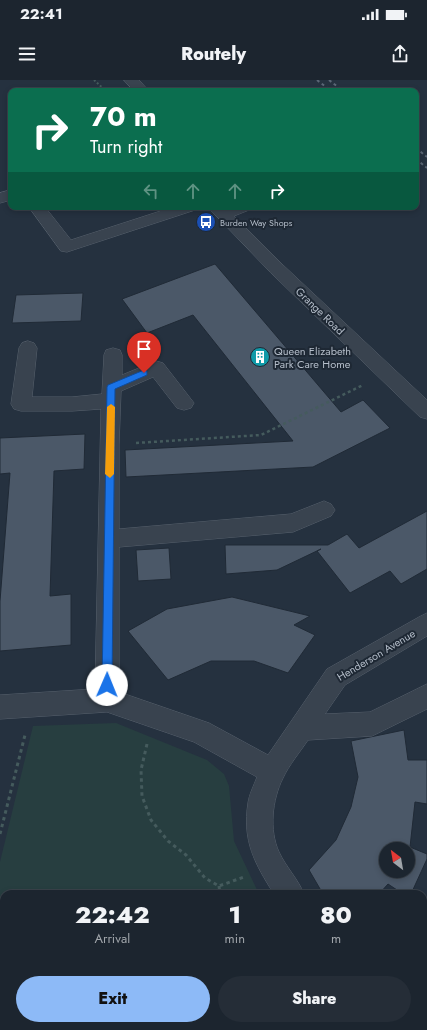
<!DOCTYPE html>
<style>
:root{--surface:#1c252f;--page:#252d37;--text:#f1f3f6;--muted:#a0a5aa;--line:#3a424b;--accent:#8dbaf7}
body{margin:0;font-family:Jost,sans-serif;background:var(--page);color:var(--text);height:100vh;display:flex;flex-direction:column;font-size:15px;white-space:nowrap}
*{box-sizing:border-box;margin:0}
p{font-size:13px;color:var(--muted)}
.icon{flex:none;width:22px;height:22px;fill:none;stroke:currentColor;stroke-width:2;stroke-linecap:round;stroke-linejoin:round}
.map{position:relative;flex:1;overflow:hidden}
.sheet{position:absolute;left:0px;top:810px;width:427px;height:140px;display:flex;flex-direction:column;background:var(--surface);border-radius:12px 12px 0 0;box-shadow:0 2px 6px #0003,0 0 0 1px var(--line)}
.sheet>*{flex:none}
.banner{position:absolute;left:8px;top:8px;width:411px;height:122px;border-radius:8px;box-shadow:0 2px 6px #0003,0 0 0 1px var(--line);background:#0b6e4f;color:#fff;overflow:hidden}
.needle{width:26px;rotate:329deg}
.buttons{position:absolute;left:379px;top:762px;display:grid;gap:8px}
.buttons a{display:grid;place-items:center;width:36px;height:36px;border-radius:50%;background:var(--surface);box-shadow:0 2px 6px #0003,0 0 0 1px var(--line);font-size:20px}
.pin{position:absolute;display:grid;place-items:center;width:34px;height:34px;color:#fff;margin:-41px -17px;border-radius:50% 50% 50% 0;rotate:-45deg;box-shadow:0 0 4px #0007}
.pin .icon{rotate:45deg}
.me{position:absolute;width:44px;margin:-22px;rotate:1deg;stroke-linejoin:round;filter:drop-shadow(0 0 3px #0008)}
.turn{display:flex;align-items:center;gap:14px;height:84px;padding:0 16px;font-size:18px}
.turn .icon{width:52px;height:52px;stroke-width:2.5}
.turn b{display:block;font-size:28px;line-height:34px}
.lanes{display:flex;align-items:center;height:38px;padding:0 16px;background:#0003;justify-content:center;gap:20px;direction:ltr}
.lanes .off{opacity:.35}
.eta{display:flex;justify-content:space-evenly;align-items:center;height:68px;text-align:center}
.eta b{font-size:24px;font-weight:800;line-height:28px}
.cta{display:flex;gap:8px;margin-top:auto;padding:8px 16px}
.cta a{flex:1;height:46px;border-radius:24px;background:var(--accent);color:#111;font-size:16px;font-weight:800;line-height:46px;text-align:center}
.cta a+a{background:var(--page);color:var(--text)}
.status{display:flex;justify-content:space-between;align-items:center;height:28px;padding:0 20px;background:var(--surface);direction:ltr}
.status svg{height:11px;fill:currentColor}
header{display:flex;justify-content:space-between;align-items:center;height:52px;padding:0 16px;background:var(--surface);font-size:18px;font-weight:800}
.map>svg:first-child{display:block}
</style>
<div class="status"><b>22:41</b><svg viewBox="0 0 49 12"><path d="M0 12V9h3v3zM5 12V6h3v6zM10 12V3h3v9zM15 12V0h3v12zM26 1h20v11H26zM47 4h2v5h-2z"/></svg></div>
<header><svg class="icon" aria-label="menu" viewBox="0 0 24 24"><path d="M4 6h16M4 12h16M4 18h16"/></svg>Routely<svg class="icon" aria-label="share" viewBox="0 0 24 24"><path d="M12 15V3M7 8l5-5 5 5M5 13v7h14v-7"/></svg></header>
<div class="map">
<svg width="427" height="950" viewBox="0 0 427 950">
<rect width="100%" height="100%" fill="#25313f"/>
<path fill="#273e40" d="M116,643L207,680L224,694L229,706L234,761L259,814H4V946H312L313,950H0V782L33,646Z"/>
<path fill="#4b5868" stroke="#202a36" fill-rule="evenodd" d="M215,184L341,332L363,320L390,348L313,387L126,397L125,370L293,361L193,235L147,253L122,219Z
M83,213L81,241L12,243L16,215Z
M85,354L84,389L54,391L50,516L71,514V565L0,571V521L10,393L0,394V358Z
M427,431V489L401,504L390,491L350,513L317,471L321,469L277,490L226,494L225,465H328L347,454L359,468Z
M169,468L171,499L138,501L136,470Z
M232,517L310,536L294,545L315,555L288,593L254,581H211L168,600L128,551L167,529Z
M404,650L408,680H427V724L415,722L410,767L427,774V779L411,814H403L388,804L379,814H323L309,790L336,760L351,727L358,697L351,661ZM386,769H408V791H386Z"/>
<g fill="none" stroke-linecap="round" stroke-linejoin="round">
<defs>
<path id="minor" d="M124,0H139L149,11H134Z
M11,110V120L0,123V113Z
M29,127H45L71,160L173,127H197L195,130L67,172L61,171Z
M208,127H251L249,130L234,136L283,185L427,320V339L420,337L271,193Z
M28,261L34,263L37,268L32,317H72L102,314L104,275L106,270L113,268L120,270L122,275V295L156,281L163,283L194,323L191,328L184,330L177,328L153,297L121,311L119,365V449L291,434L324,421L331,424L335,430L331,436L293,452L119,467V612L209,643L268,675L327,589L419,537L427,533V556L345,605L325,634L370,632L427,604V629L372,656L308,660C300,672 289,685 283,698C272,720 269,750 279,772C286,787 298,799 304,814H274C255,784 242,761 248,723C249,715 254,705 257,697L194,662L107,632L0,639V615L95,609L101,329L72,331H21L14,329L11,324L19,268L22,263Z
M427,893V923L423,924V894Z
M328,946H358L359,950H329Z"/>
</defs>
<use href="#minor" stroke="#57616d" stroke-width="1"/>
<path stroke="#455b5d" stroke-width="2" stroke-dasharray="2 2" stroke-linecap="butt" d="M94,0L106,11"/>
<path stroke="#455b5d" stroke-width="2.5" stroke-dasharray="3 3" stroke-linecap="butt" d="M136,363L261,355L363,305"/>
<path stroke="#455b5d" stroke-width="3" stroke-dasharray="3.5 3.5" stroke-linecap="butt" d="M147,664L141,690L142,716L151,740L168,761L186,775L205,798L219,806L244,797
M0,754L25,655
M219,806L220,814
M232,946L233,950"/>
<use href="#minor" fill="#39434f" fill-rule="evenodd"/>
<path stroke="#5b6776" stroke-width="2" stroke-dasharray="3 3" stroke-linecap="butt" d="M317,0L331,11
M329,0L343,11
M416,68L427,77
M416,79L427,88"/>
</g>
<path fill="#1a73e8" stroke="#114b97" d="M144,290L147,291V295L115,309L112,605L111,609L107,610L104,609L102,605L107,307L108,305Z"/>
<path fill="#f59e0b" d="M111,324L115,327L114,394L110,398L105,394L107,327Z"/>
<defs>
<symbol id="bus-disc" viewBox="-11 -11 22 22"><circle r="9.5" fill="#1a4fb4" stroke="#1e2834"/><path d="M-5-6H5V4H4V6H2V4H-2V6H-4V4H-5ZM-3.5-4V0h7V-4ZM-3.5 1.2v1.5H-2V1.2ZM2 1.2v1.5H3.5V1.2Z" fill="#fff"/></symbol>
<symbol id="building-disc" viewBox="-11 -11 22 22"><circle r="9.5" fill="#0f9aa8" stroke="#1e2834"/><path d="M-4-6H4V6H1V3H-1V6H-4ZM-2.5-4.3h1.7v1.8h-1.7ZM.8-4.3h1.7v1.8H.8ZM-2.5-1h1.7V.8h-1.7ZM.8-1h1.7V.8H.8Z" fill="#fff"/></symbol>
</defs>
<g fill-rule="evenodd">
<use href="#bus-disc" x="195" y="131" width="22" height="22"/>
<use href="#building-disc" x="249" y="266" width="22" height="22"/>
</g>
<g text-anchor="middle" dominant-baseline="central" stroke-width="4" stroke-linejoin="round" paint-order="stroke">
<g font-size="9" fill="#b5beca" stroke="#1e2834" text-anchor="start">
<text x="220" y="142">Burden Way Shops</text>
</g>
<g font-size="11" fill="#b5beca" stroke="#1e2834">
<text transform="translate(320 231) rotate(44)">Grange Road</text>
<text transform="translate(376 575) rotate(-31)">Henderson Avenue</text>
</g>
<g font-size="11" fill="#b5beca" stroke="#1e2834" text-anchor="start">
<text x="274" y="271">Queen Elizabeth<tspan x="274" dy="13">Park Care Home</tspan></text>
</g>
</g>
</svg>
<div class="buttons">
<a><svg class="needle" viewBox="-14 -14 28 28"><path d="M0-13l5 13h-10z" fill="#e53935"/><path d="M0 13l5-13h-10z" fill="#a0a5aa"/></svg></a>
</div>
<div class="pin" style="left:144px;top:293px;background:#d93025"><svg class="icon" aria-label="arrive" viewBox="0 0 24 24"><path d="M6 21V4h12l-3 4 3 4H6"/></svg></div>
<svg class="me" style="left:107px;top:605px" viewBox="-20 -20 40 40"><circle r="19" fill="#fff"/><path d="M0-13L10 11 0 6-10 11z" fill="#1a73e8"/></svg>
<div class="banner">
<div class="turn"><svg class="icon" aria-label="right" viewBox="0 0 24 24"><path d="M7 20v-9h11M14 6l5 5-5 5"/></svg><div><b>70 m</b>Turn right</div></div>
<div class="lanes"><svg class="icon off" aria-label="left" viewBox="0 0 24 24"><path d="M17 20v-9H6M10 6l-5 5 5 5"/></svg><svg class="icon off" aria-label="ahead" viewBox="0 0 24 24"><path d="M12 20V5M6 11l6-6 6 6"/></svg><svg class="icon off" aria-label="ahead" viewBox="0 0 24 24"><path d="M12 20V5M6 11l6-6 6 6"/></svg><svg class="icon" aria-label="right" viewBox="0 0 24 24"><path d="M7 20v-9h11M14 6l5 5-5 5"/></svg></div>
</div>
<section class="sheet">
<div class="eta">
<div><b>22:42</b><p>Arrival</p></div>
<div><b>1</b><p>min</p></div>
<div><b>80</b><p>m</p></div>
</div>
<div class="cta"><a>Exit</a><a>Share</a></div>
</section>
</div>
